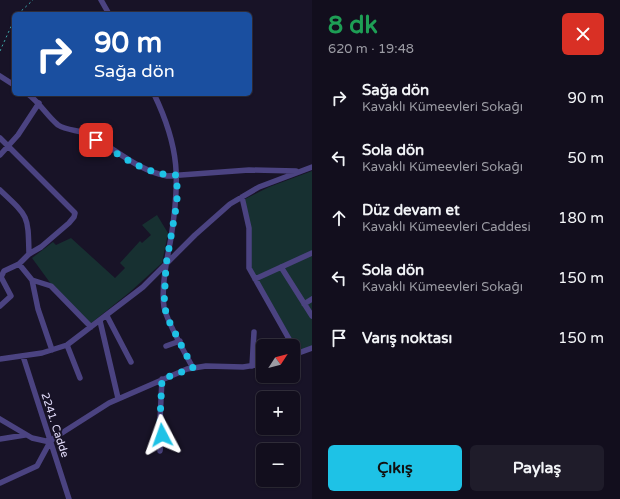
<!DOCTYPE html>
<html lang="tr">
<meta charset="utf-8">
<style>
:root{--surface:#120e1d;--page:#1f1c2a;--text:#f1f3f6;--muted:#9c9ca4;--line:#312e3b;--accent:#1ec2e6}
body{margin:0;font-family:"Varela Round",sans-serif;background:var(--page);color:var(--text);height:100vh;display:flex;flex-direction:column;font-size:15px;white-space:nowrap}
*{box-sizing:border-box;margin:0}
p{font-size:13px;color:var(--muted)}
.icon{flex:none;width:22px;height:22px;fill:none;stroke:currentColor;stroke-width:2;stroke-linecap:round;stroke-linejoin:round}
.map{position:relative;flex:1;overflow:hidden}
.drawer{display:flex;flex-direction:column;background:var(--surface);width:308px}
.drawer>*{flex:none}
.guide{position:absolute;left:12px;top:12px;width:240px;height:84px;border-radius:6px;box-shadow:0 1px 3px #0004,0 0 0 1px var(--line);background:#1a4fa0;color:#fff;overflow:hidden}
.needle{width:26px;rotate:54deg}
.buttons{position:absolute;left:256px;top:339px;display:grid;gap:8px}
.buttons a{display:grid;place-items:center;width:44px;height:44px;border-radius:6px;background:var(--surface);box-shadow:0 1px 3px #0004,0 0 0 1px var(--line);font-size:20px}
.pin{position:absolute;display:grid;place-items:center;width:34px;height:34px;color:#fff;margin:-17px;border-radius:8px;box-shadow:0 2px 6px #0006}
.me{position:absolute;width:44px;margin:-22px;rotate:356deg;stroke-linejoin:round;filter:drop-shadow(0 0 3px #0008)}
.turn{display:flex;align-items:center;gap:14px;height:84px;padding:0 16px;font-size:18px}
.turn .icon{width:52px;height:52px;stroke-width:2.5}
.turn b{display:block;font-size:28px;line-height:34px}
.round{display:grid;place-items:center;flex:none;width:42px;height:42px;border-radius:6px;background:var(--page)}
.overview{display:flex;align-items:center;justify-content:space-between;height:68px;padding:0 16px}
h1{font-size:24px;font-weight:700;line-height:30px;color:#1e9e55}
.button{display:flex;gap:8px;margin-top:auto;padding:8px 16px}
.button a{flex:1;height:46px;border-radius:6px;background:var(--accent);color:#111;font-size:16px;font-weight:700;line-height:46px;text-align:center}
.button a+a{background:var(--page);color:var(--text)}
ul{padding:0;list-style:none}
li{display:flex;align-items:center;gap:12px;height:60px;padding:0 16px}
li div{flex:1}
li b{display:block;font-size:15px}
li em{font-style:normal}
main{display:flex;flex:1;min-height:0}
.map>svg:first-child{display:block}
</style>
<main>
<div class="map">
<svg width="312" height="499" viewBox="0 0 312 499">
<rect width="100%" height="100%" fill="#181327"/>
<path fill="#173031" d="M312,171V346L298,351L251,268L245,199L269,187Z
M157,215L168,233L162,263L130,292L90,324L51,284L32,258L53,242L56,245L71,238L115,278L125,268L120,263L140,241L142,243L151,235L142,225Z"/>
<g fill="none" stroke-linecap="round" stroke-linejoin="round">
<path stroke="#3eacae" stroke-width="1" stroke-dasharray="2 3" stroke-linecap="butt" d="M18,14L33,0
M0,51L14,20"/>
<path stroke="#4b4381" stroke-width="5.5" d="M101,0L109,14
M0,76L14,85
M28,94C40,103 47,116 58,125C66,130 76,130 85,133C113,146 135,170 167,176L249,170L296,171
M154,94C180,148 180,180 171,238C167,259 161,287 164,307C167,322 185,353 193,368
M0,138L75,213L74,217L69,223L41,247L29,254L19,264L4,271L1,277L11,296L0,306
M0,155L18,135L39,103
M0,190C29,217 28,215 29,254
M242,197L249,228V268L293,346
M19,264L32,280L38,309L52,350
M281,267L312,316
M255,279L312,253
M32,280L51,286L91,327
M304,304L312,299
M107,316L131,362
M100,321L118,398
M67,345L80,378
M166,346L180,341
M293,355L312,348
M23,356L69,499
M0,359L42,353L67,345L143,287L195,235L230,204L259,187L312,167
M252,366L254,332
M0,419L32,438L50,442
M0,439L25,435
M160,451L162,435L160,420L162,379
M0,483L37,466L50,442L54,438L109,403L187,369L206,366L243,367L263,364"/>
</g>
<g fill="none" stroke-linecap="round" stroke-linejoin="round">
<path stroke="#1ec2e6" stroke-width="7" stroke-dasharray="0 12.6" d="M96,140C121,156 147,176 177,175V202L166,265L164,306L169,321L193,368L162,379L160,420L162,435"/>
</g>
<g text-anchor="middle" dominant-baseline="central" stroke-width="4" stroke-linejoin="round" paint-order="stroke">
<g font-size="11" fill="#e3ddfb" stroke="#181327">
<text transform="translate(55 425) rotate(72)">2241. Cadde</text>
</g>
</g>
</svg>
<div class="buttons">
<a><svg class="needle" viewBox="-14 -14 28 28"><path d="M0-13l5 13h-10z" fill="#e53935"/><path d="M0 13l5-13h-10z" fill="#9c9ca4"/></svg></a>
<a>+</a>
<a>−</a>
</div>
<div class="pin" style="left:96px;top:140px;background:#d93025"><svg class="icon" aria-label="arrive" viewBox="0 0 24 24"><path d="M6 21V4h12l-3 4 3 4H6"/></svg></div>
<svg class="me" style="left:162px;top:435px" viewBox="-20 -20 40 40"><path d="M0-17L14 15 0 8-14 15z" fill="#1ec2e6" stroke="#fff" stroke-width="4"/></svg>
<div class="guide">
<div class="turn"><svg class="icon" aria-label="right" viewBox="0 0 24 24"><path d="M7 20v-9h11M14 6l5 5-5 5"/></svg><div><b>90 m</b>Sağa dön</div></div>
</div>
</div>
<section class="drawer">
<div class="overview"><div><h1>8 dk</h1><p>620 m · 19:48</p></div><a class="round" style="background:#d93025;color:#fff"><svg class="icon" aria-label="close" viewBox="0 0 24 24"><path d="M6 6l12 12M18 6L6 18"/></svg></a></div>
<ul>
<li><svg class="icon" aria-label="right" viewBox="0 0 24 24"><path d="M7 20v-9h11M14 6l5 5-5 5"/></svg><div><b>Sağa dön</b><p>Kavaklı Kümeevleri Sokağı</p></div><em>90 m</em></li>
<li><svg class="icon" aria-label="left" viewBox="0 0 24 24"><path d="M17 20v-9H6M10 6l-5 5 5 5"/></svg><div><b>Sola dön</b><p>Kavaklı Kümeevleri Sokağı</p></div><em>50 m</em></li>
<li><svg class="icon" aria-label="ahead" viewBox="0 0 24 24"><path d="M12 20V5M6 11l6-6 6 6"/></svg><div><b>Düz devam et</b><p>Kavaklı Kümeevleri Caddesi</p></div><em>180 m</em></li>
<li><svg class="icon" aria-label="left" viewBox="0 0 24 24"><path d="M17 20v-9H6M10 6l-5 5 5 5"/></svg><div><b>Sola dön</b><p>Kavaklı Kümeevleri Sokağı</p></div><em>150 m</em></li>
<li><svg class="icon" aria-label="arrive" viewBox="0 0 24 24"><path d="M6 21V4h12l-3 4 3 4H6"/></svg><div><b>Varış noktası</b></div><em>150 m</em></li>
</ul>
<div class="button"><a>Çıkış</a><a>Paylaş</a></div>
</section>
</main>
